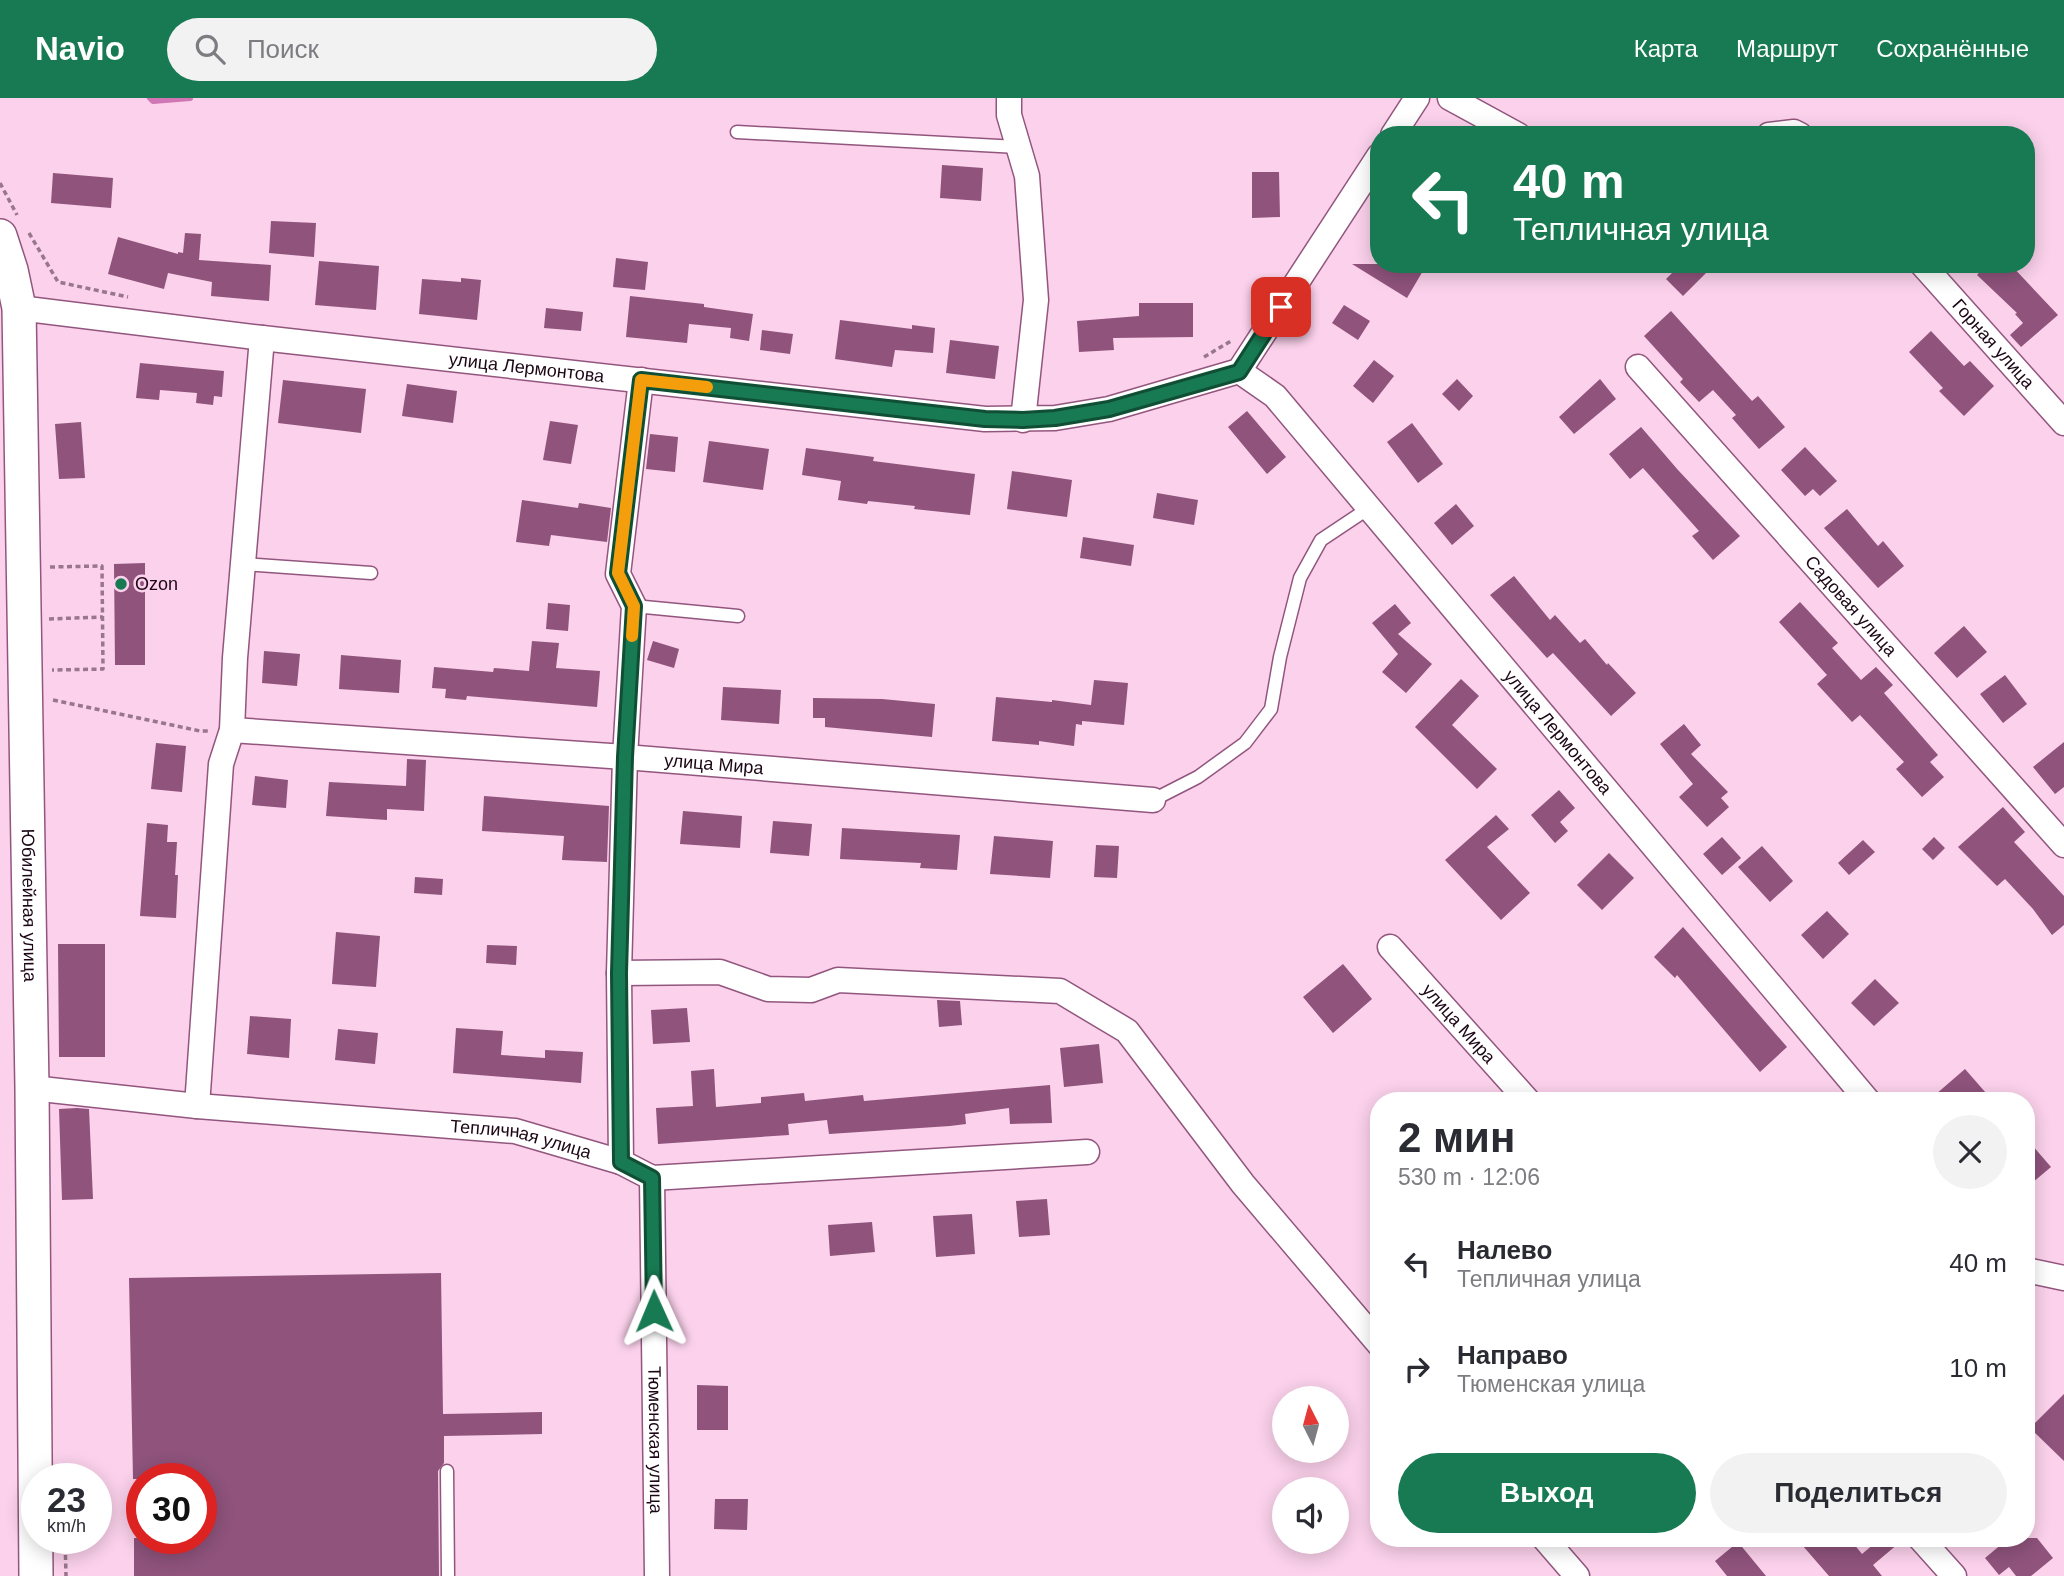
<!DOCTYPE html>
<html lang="ru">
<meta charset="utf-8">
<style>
:root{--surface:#fff;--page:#f2f2f3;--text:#2b2b33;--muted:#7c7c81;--accent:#187a52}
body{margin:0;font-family:Arial,sans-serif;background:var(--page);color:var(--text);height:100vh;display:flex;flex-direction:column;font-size:26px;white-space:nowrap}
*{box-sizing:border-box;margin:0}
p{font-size:23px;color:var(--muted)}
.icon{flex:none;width:38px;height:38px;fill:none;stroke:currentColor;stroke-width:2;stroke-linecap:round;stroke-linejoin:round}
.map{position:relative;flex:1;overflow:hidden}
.sheet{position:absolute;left:1370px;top:994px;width:665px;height:455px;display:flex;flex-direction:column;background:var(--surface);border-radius:28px;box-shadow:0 4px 18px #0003}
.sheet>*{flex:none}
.banner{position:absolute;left:1370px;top:28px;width:665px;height:147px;border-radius:28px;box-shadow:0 4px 18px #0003;background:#187a52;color:#fff;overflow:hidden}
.needle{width:46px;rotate:354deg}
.buttons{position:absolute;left:1272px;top:1288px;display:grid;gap:14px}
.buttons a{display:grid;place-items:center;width:77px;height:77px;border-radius:50%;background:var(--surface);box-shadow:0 4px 18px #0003;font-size:35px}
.speed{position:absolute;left:21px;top:1365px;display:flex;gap:14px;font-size:35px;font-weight:700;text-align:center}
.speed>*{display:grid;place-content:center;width:91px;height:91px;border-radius:50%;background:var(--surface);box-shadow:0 4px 18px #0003;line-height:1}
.speed small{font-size:18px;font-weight:400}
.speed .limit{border:10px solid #d22;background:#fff;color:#111}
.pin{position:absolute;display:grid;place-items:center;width:60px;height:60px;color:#fff;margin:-30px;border-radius:14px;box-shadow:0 4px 10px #0006}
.me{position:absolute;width:77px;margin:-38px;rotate:359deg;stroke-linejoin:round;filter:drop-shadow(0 0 5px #0008)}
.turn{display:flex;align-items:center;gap:24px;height:147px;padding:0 28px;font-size:32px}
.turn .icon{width:91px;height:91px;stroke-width:2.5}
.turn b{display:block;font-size:49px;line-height:60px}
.round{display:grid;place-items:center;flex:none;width:74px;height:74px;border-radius:37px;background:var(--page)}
.overview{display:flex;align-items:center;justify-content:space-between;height:119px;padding:0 28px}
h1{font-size:42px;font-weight:700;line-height:52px}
.action{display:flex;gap:14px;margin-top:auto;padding:14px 28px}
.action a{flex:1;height:80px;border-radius:42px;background:var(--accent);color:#fff;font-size:28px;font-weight:700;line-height:80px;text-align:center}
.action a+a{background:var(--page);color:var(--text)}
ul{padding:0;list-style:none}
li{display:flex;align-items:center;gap:21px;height:105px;padding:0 28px}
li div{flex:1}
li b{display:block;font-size:26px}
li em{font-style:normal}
header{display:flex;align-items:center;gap:42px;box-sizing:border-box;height:98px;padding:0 35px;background:var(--accent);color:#fff}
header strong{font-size:33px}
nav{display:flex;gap:38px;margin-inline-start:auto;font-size:24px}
.search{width:490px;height:63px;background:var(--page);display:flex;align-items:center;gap:18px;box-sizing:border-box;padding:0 24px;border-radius:38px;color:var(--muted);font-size:26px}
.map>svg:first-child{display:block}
</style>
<header>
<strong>Navio</strong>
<div class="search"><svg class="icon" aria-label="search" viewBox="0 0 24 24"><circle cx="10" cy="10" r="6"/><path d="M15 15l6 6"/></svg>Поиск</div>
<nav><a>Карта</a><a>Маршрут</a><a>Сохранённые</a></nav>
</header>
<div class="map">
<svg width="2064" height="1478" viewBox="0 0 2064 1478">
<rect width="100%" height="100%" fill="#fbd1eb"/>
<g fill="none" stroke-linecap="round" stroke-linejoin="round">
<path stroke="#d176b4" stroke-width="6" d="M150,0L153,3L190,0"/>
</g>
<path fill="#8f537c" d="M942,67L983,70L981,103L940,100Z
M1252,74H1279L1280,119L1252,120Z
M53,75L113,80L111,110L51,105Z
M271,123L316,125L314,159L269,155Z
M185,135L201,136L199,162L271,167L269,203L211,198L212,184L168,175L164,191L108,176L118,139L178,156V154L183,155Z
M616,160L648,164L645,192L613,189Z
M319,163L379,168L376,212L315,207Z
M1352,166H1427L1407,200Z
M1681,166H1715L1683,198L1666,181Z
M1987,166H2010L2058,217L2021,249L2010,237L2023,225L2015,216L2017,215L1977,177Z
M461,180L481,182L477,222L419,216L422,181L461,184Z
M630,198L704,206V209L753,216L749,243L730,240L731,230L689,226L687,245L626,239Z
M1139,205H1193V239L1113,240L1114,252L1079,254L1077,223L1139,218Z
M1344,207L1370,223L1358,242L1332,225Z
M546,210L583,214L581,233L544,230Z
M1671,213L1752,303L1758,298L1785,329L1759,351L1732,320L1736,317L1713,292L1699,304L1680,284L1683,281L1644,238Z
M840,222L912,231V227L935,230L933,255L895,252L892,269L835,261Z
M762,232L793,236L790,256L760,252Z
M1931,233L1964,268L1970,263L1994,288L1964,318L1939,293L1943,290L1909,254Z
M950,242L999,248L995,281L946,275Z
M1374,262L1394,278L1373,305L1353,288Z
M140,265L224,273L222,299L214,298L213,307L196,305L197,295L160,292L159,302L136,300Z
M1457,281L1473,298L1459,313L1442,296Z
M1600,281L1616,301L1574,336L1559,319Z
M283,282L366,291L361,335L278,325Z
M407,286L457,293L453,325L402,318Z
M1247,313L1286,359L1267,376L1228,329Z
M550,323L578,327L571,366L543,362Z
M81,324L85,380L59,381L55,326Z
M1412,325L1443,366L1418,385L1387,344Z
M1641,329L1678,372L1740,438L1713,462L1692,438L1699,433L1643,370L1630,381L1609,356Z
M650,336L678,339L675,374L646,371Z
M709,343L769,351L763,392L703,384Z
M1805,349L1837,383L1820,398L1813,391L1805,398L1781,372Z
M806,350L874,359L873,363L975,376L970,417L914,411L915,408L868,403L867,406L838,402L841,383L802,377Z
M1012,373L1072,382L1067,419L1007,411Z
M1157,395L1198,402L1194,427L1153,420Z
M522,402L578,410L579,405L611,410L607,444L551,437L549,448L516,444Z
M1456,406L1474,428L1452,447L1434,425Z
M1847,411L1878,448L1883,443L1904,468L1878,490L1824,430Z
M1083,439L1134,447L1131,468L1080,460Z
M145,465V567H115L114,466Z
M1514,478L1550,522L1555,517L1580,545L1585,541L1607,567L1608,565L1636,595L1611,618L1553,555L1547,560L1490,497Z
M1800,504L1838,545L1832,550L1861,582L1876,569L1893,587L1884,595L1938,657L1930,664L1944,679L1922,699L1896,671L1904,664L1860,617L1852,624L1817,586L1827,577L1779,524Z
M548,505L570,507L568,533L546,531Z
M1395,506L1411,525L1398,536L1432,566L1406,595L1382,574L1398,556L1372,525Z
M1964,528L1987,554L1957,580L1934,555Z
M532,543L559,545L556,570L600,573L597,609L467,598L466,602L445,600L446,591L432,590L434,569L493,574L494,570L529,573Z
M653,543L679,551L674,570L647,562Z
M264,553L300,556L297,588L262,585Z
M341,557L401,562L399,595L339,591Z
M2005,577L2027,606L2003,625L1980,596Z
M1461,581L1479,598L1452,627L1497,671L1477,691L1415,629Z
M1094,582L1128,585L1124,627L1082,623V627L1076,626L1074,648L1039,643V647L992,643L996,599L1052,604V602L1091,607Z
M723,589L781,592L779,626L721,622Z
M813,600L882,601L935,606L932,639L825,629V620H813Z
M1684,626L1701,647L1691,656L1728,694L1721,700L1729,709L1707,729L1679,699L1693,686L1660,646Z
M2064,644V689L2055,696L2033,669Z
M156,645L186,648L182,694L151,691Z
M407,661L426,662L424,713L387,711V722L326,718L329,684L406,688Z
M255,678L288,682L286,710L252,707Z
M1559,692L1575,710L1560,724L1568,733L1555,745L1531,717Z
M484,698L609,708L607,764L562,762L564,738L482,733Z
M2003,709L2025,734L2014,744L2064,798V827L2052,837L2033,811L2005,781L1997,788L1958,749Z
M683,713L742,718L740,750L680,746Z
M1496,717L1509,731L1487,749L1530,795L1501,822L1445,762Z
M773,723L812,726L809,758L770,755Z
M147,725L168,727L167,744H177L175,777H178L176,820L140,818Z
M842,730L960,737L957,772L920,770L921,765L840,761Z
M994,738L1053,743L1050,780L990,776Z
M1722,739L1741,760L1722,777L1703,756Z
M1934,739L1945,750L1933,762L1922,751Z
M1863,742L1875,754L1849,777L1838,765Z
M1096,747L1119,748L1117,780L1094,779Z
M1762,748L1793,783L1770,804L1738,769Z
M1609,755L1634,780L1602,812L1577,787Z
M415,779L443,781L442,797L414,795Z
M1827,813L1849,836L1823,861L1801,837Z
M1683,829L1787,949L1760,974L1677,877L1675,880L1654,859Z
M336,834L380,838L376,889L332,886Z
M58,846H105V959H59Z
M487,847L517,848L516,867L486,865Z
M1343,866L1372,901L1333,935L1303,899Z
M1875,881L1899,905L1874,928L1851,905Z
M937,902L960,903L962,927L939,929Z
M687,910L690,944L653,946L651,912Z
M250,918L291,921L289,960L247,956Z
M456,930L503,933L501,957L545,960V952L583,954L581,985L453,975Z
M338,931L378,935L375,966L335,962Z
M1099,946L1103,985L1064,989L1060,950Z
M714,971L716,1009L761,1005V999L804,995L805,1003L863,997L864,1003L1050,987L1052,1025L1010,1026L1009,1010L965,1016L966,1026L950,1028L829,1036L827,1022L788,1026L789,1037L658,1046L656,1010L693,1008L691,973Z
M1965,971L1993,1003H1928Z
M77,1010L89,1011L93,1101L62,1102L59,1011Z
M2026,1040L2051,1069L2026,1090Z
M1047,1101L1050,1137L1019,1139L1016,1103Z
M972,1116L975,1156L936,1159L933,1118Z
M872,1124L875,1154L830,1158L828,1127Z
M441,1175L443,1316L542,1314V1336L444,1338V1365L438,1373L439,1478H134V1440H201V1381H133L129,1180Z
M697,1287L728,1288V1332H697Z
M2064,1296V1363L2030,1330Z
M715,1401H748L747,1432L714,1431Z
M1796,1440H1849L1862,1456L1881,1440H1905L1873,1467L1882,1478H1829Z
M2009,1440H2037L2053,1460L2031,1478H2016L2009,1469L1999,1477L1985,1460Z
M1738,1444L1766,1478H1727L1715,1463Z"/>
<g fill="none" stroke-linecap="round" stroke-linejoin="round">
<defs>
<path id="lane" d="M737,34L1018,49
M243,466L371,475
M634,508L738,518
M1153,702L1198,679L1245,645L1271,611L1280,559L1300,480L1321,442L1369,410
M447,1373L448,1478"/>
<g id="street">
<path d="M1009,0V17L1027,78L1036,202L1023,322"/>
<path d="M1450,0L1518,37"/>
<path d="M1393,37L1417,0"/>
<path d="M1769,37L1794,34L1800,37"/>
<path id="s1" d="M1922,166L2064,325"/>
<path id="s2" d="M19,210L262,240L985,321L1055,320L1109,311L1239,273L1379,58"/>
<path id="s3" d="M1638,269L2064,747"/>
<path id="s4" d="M1239,273L1275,298L1868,1003"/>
<path id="s5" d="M232,632L625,659L1153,702"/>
<path id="s6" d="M1390,849L1528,1003"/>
<path d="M619,875L720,874L768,891L811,892L838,882L1060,893L1127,933L1243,1086L1379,1246"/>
<path id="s7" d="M32,990L197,1008L515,1033L621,1064L652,1080L1087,1054"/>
<path d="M197,1008L221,666L232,632L235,560L262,240"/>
<path d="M621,1064L619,875L625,659L634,508L618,476L641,282"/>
<path id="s8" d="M652,1080L657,1478"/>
<path d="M2026,1172L2064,1180"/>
<path d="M1544,1440L1577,1478"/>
<path d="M1920,1440L1954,1478"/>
</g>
<g id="secondary">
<path id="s9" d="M0,138L11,172L19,210L32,990L36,1478"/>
</g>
</defs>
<use href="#lane" stroke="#92567e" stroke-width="15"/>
<use href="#street" stroke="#92567e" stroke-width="27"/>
<use href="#secondary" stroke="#92567e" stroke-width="36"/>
<path stroke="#98778c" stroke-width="3.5" stroke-dasharray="5 3.5" stroke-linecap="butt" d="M0,85L17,117
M29,135L58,184L128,199
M1204,259L1231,243
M50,469L102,468L103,571L52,572
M49,521L103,519
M53,602L200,633H210
M65,1440L66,1478"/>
<use href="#lane" stroke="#fff" stroke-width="12"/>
<use href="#street" stroke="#fff" stroke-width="24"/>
<use href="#secondary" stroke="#fff" stroke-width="33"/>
</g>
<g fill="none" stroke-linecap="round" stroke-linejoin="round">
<defs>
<path id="route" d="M654,1213L652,1080L621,1064L619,875L625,659L634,508L618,475L641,282L985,321L1023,322L1055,320L1109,311L1239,274L1281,209"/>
</defs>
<use href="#route" stroke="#104f35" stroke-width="18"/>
<use href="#route" stroke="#187a52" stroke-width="12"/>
<path stroke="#f59e0b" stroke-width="12" d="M632,538L634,508L618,475L641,282L707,289"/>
</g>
<circle fill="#187a52" stroke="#fbd1eb" stroke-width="2.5" cx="121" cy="486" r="7"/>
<g text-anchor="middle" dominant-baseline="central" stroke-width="5" stroke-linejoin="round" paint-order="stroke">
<g font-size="18" fill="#1c0615" stroke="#fbd1eb">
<text stroke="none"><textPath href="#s1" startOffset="107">Горная улица</textPath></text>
<text stroke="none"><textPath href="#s2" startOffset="511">улица Лермонтова</textPath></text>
<text stroke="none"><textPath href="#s3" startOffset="320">Садовая улица</textPath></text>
<text stroke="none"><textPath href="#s4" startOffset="483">улица Лермонтова</textPath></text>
<text stroke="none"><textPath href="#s5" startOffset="483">улица Мира</textPath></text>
<text stroke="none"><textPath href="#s9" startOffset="672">Юбилейная улица</textPath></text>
<text stroke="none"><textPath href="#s6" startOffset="103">улица Мира</textPath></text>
<text stroke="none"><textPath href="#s7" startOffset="492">Тепличная улица</textPath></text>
<text stroke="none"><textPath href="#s8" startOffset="262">Тюменская улица</textPath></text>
</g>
<g font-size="18" fill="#1c0615" stroke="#fbd1eb" text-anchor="start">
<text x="135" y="486">Ozon</text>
</g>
</g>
</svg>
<div class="buttons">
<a><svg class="needle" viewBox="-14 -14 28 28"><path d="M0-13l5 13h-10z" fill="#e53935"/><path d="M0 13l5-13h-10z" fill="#7c7c81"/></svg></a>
<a><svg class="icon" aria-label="sound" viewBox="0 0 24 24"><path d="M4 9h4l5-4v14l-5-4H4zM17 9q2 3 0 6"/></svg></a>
</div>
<div class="speed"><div>23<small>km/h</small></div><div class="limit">30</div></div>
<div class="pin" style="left:1281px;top:209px;background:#d93025"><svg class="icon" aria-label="arrive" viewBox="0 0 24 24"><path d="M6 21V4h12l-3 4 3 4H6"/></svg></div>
<svg class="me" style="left:654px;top:1213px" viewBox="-20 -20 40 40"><path d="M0-17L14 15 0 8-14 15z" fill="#187a52" stroke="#fff" stroke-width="4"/></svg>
<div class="banner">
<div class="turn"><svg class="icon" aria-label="left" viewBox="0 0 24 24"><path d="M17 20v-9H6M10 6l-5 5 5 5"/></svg><div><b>40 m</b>Тепличная улица</div></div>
</div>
<section class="sheet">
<div class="overview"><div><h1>2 мин</h1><p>530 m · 12:06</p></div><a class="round"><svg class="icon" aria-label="close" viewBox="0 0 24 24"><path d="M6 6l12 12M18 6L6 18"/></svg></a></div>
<ul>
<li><svg class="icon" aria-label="left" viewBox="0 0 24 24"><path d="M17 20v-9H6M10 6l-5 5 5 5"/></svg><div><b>Налево</b><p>Тепличная улица</p></div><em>40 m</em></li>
<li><svg class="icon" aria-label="right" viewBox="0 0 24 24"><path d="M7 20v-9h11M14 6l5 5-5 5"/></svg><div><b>Направо</b><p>Тюменская улица</p></div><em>10 m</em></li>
</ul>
<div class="action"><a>Выход</a><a>Поделиться</a></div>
</section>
</div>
